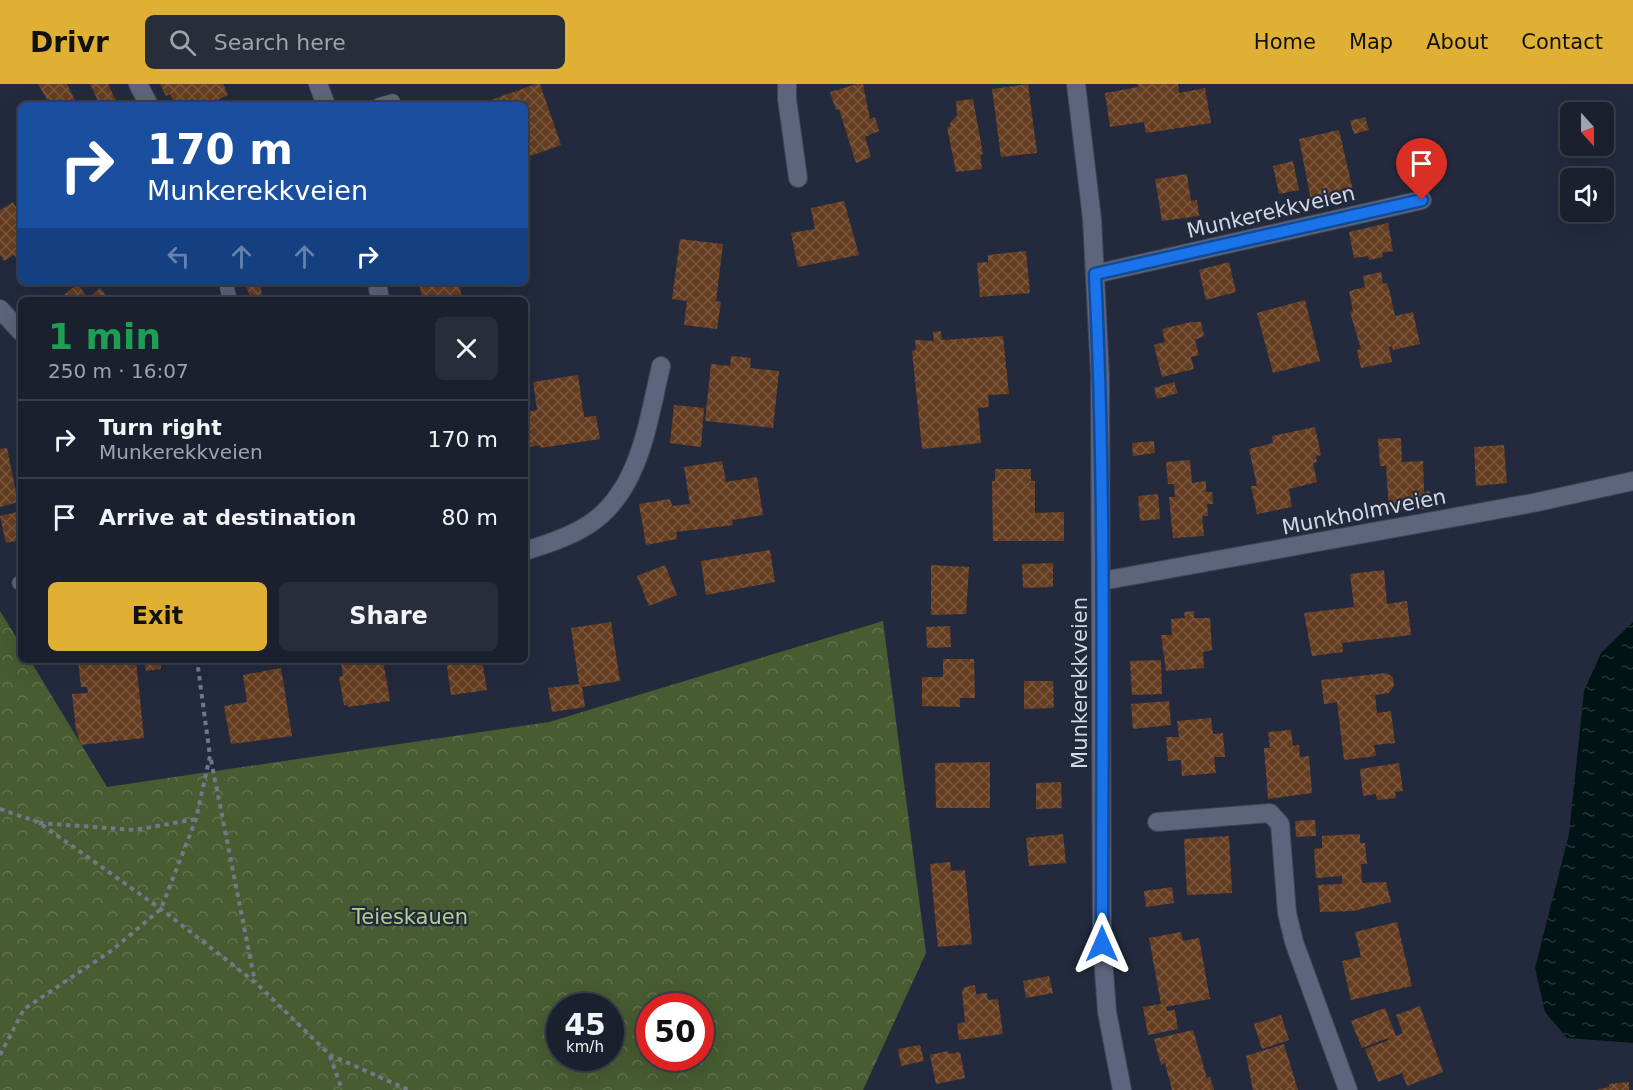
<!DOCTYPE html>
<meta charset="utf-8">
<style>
:root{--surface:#1b202e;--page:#282d3a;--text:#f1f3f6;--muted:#a0a3aa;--line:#393e4a;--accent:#dfb034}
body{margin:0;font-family:"DejaVu Sans",sans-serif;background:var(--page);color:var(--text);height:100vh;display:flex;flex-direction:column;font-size:22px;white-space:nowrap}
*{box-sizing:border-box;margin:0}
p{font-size:20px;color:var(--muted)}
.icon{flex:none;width:33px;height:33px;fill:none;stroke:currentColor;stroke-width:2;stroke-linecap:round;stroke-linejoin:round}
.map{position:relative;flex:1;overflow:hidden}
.details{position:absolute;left:18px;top:213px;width:510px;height:366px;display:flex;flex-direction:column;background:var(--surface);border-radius:9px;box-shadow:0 6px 24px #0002,0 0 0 2px var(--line)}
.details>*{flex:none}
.banner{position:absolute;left:18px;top:18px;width:510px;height:183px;border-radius:9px;box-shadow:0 6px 24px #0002,0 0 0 2px var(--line);background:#1a4fa0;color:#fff;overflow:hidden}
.needle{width:39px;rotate:159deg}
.tools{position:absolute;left:1560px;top:18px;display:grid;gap:12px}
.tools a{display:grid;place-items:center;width:54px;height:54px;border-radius:9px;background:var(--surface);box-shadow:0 6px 24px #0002,0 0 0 2px var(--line);font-size:30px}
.speed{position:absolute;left:546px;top:909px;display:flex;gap:12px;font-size:30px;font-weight:700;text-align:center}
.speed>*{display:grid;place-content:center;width:78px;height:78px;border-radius:50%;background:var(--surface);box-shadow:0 6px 24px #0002,0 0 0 2px var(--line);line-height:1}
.speed small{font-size:15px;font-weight:400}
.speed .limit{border:9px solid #d22;background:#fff;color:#111}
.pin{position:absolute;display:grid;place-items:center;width:51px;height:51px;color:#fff;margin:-62px -26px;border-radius:50% 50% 50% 0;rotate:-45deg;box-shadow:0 0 6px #0007}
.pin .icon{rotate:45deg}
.me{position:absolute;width:66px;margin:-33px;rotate:0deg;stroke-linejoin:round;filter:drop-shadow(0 0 4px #0008)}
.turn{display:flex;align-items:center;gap:21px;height:126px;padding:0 30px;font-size:27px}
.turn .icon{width:78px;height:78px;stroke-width:2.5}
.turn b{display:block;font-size:42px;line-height:51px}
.lanes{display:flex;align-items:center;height:57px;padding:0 30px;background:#0003;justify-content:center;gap:30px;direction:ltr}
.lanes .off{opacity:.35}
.round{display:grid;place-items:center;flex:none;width:63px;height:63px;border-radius:9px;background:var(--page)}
.headline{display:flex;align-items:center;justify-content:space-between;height:102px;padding:0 30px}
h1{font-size:36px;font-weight:700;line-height:45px;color:#1e9e55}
.button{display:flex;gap:12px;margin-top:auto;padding:12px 30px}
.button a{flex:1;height:69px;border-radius:9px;background:var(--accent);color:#111;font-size:24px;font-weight:700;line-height:69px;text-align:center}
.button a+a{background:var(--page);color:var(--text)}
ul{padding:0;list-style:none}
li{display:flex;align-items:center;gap:18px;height:78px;padding:0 30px;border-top:2px solid var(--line)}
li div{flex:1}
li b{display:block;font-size:22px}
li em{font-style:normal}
header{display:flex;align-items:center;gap:36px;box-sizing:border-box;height:84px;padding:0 30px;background:var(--accent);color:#111}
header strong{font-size:28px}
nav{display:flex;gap:33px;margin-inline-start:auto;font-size:21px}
.search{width:420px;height:54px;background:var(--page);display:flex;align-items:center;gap:15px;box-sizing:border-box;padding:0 21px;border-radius:9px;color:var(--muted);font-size:22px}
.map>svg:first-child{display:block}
</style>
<header>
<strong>Drivr</strong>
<div class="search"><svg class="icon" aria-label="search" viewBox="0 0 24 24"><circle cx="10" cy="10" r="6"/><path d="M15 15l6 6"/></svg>Search here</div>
<nav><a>Home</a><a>Map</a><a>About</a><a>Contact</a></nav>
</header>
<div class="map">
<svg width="1633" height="1006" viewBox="0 0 1633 1006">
<defs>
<pattern id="forest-crowns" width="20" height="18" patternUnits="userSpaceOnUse" patternTransform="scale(1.5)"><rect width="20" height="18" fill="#475c31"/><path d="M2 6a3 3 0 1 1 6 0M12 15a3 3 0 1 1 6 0" fill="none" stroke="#61734f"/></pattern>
<pattern id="water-ripples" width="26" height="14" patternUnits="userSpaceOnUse" patternTransform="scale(1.5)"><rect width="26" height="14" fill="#011415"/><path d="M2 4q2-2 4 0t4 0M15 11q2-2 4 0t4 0" fill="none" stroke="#253537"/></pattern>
<pattern id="building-cross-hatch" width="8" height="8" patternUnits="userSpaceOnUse" patternTransform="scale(1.5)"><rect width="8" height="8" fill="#653d20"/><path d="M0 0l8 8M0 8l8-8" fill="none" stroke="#7a5840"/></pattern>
</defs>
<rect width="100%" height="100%" fill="#242a3e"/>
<path fill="url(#forest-crowns)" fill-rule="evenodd" d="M0,527L21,561V576H30L107,703L549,638L883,537L926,869L863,1006H0ZM560,922H610V974H560ZM650,922H700V974H650Z"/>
<path fill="url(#water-ripples)" d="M1633,538V959L1567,954L1545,928L1535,884L1569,750L1584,607L1601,569Z"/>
<path fill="url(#building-cross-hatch)" d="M38,0H67L77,21H50Z
M90,0H108L118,21H100Z
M160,0H223L228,11L207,21H175L170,10L166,12Z
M536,0H540L561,61L525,74V21H487L485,18Z
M857,0H863L870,35L875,33L879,47L865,53L871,73L856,79L839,25L836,26L830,8Z
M1028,0L1037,69L1001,73L992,5Z
M1138,0H1178L1179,9L1205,4L1211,39L1146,49L1144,38L1110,43L1105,9L1139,3Z
M973,15L983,70L980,71L982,85L956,88L947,43H950V39L957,32L956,17Z
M1365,33L1369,46L1354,50L1350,37Z
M1339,46L1353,107L1311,116L1299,55Z
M1293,77L1299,106L1279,110L1273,82Z
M1187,90L1191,117L1197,116L1199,132L1162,137L1155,95Z
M844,117L859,171L798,183L791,149L815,145L811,124Z
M13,118L21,131V172L17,175L14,171L4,177L0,171V126Z
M1388,139L1393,167L1382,169L1383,173L1369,176L1368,172L1354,174L1349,148Z
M680,155L723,160L716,217L721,218L717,245L684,241L687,217L672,215Z
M1026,167L1030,209L980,213L977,179L988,178V171Z
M1229,178L1236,208L1206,216L1199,186Z
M1381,188L1383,200L1386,199L1389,204L1395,232L1413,228L1420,260L1393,266L1392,262L1389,263L1392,278L1361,284L1357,266L1361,265L1350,228L1353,227L1349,207L1365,203L1363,192Z
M245,198H267L260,200L263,216H251Z
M440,198H459L462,216H422L420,202Z
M78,200L88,214L100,204L110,216H62L60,214Z
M1305,216L1320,277L1273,289L1257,229Z
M1191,238H1201L1204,252L1195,256L1199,271L1191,273L1194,285L1162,293L1154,261L1165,258L1162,245Z
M941,247L942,256L1003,252L1009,310L988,311L989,323L978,324L981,359L922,365L912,267L916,266L915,256L934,257L933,248Z
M731,272L751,274L750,284L779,287L773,344L705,337L711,280L730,282Z
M578,291L584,333L596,332L600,355L540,364V361L525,364V328L537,326L533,298Z
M1174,298L1178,309L1157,315L1154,304Z
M674,321L704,324L701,363L670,359Z
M1315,343L1321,371L1316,372L1317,378L1313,379L1317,398L1289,405L1292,423L1257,430L1251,402H1257L1249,365L1273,359L1272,352Z
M1401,354L1402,378L1423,377L1424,408L1430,407L1431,425L1389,427L1386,382H1380L1378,355Z
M1154,357L1155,369L1133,372L1132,359Z
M1504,361L1507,399L1476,402L1474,363Z
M7,364L18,418L0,423V365Z
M1190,376L1192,399L1206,397V408H1212L1213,420H1207L1208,432H1202L1204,452L1173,454L1169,413H1175L1174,400H1168L1166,378Z
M722,377L726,398L757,393L763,431L732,436L733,441L676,448L677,455L646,461L639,420L670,415L672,422L690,420L684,383Z
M995,385H1031V397H1035V429L1064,428V457H993L992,397H995Z
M1158,410L1160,435L1140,437L1138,412Z
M21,427V456L6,459L0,432Z
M770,466L775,498L706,511L701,477Z
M1053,479V503L1023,504L1022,480Z
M665,481L677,511L649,522L637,492Z
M931,481L969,483L966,530L931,531Z
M1384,486L1387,520L1407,517L1411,551L1342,559L1343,568L1312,572L1304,529L1354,523L1350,490Z
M1194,527V534H1210L1212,566L1203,568L1204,584L1166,587L1161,551H1172L1171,535L1185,534L1184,528Z
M611,538L620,597L582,603L585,623L552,628L548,604L579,600L571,544Z
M950,542L951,563L927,564L926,543Z
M943,575H974L975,614H960V623L922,622V593H943Z
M78,576H136L144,654L81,661L76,645L72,610L88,609L87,603H81Z
M144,576H160L161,585L146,587Z
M341,576H383L390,617L348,623L347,621H344L339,593L343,592Z
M446,576H482L487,606L451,611Z
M1161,576L1162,610L1132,611L1130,577Z
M281,584L292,652L231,660L224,622L247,618L243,591Z
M1386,589L1393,593L1394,602L1389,609L1375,611L1377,629L1391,627L1395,659L1374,661L1376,672L1344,676L1337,618L1324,620L1321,596Z
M1024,597H1053L1054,624L1024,625Z
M1169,617L1171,641L1133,645L1131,620Z
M1211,634L1213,650L1223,649L1225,673H1214L1216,689L1182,692L1181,676L1168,677L1166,653H1179L1177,637Z
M1291,646L1293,662L1299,661L1300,673L1309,672L1312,709L1268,715L1264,664H1270L1268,648Z
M990,678V724H936L935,679Z
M1399,679L1403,707L1395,708L1396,714L1377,716L1376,710L1363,712L1360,685Z
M1061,698L1062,724L1036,725V699Z
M1315,736L1316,752L1296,753L1295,737Z
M1063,750L1066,779L1029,782L1026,754Z
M1360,750V759H1365L1367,780H1361L1362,799L1386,798L1391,818L1353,827L1320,828L1318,801L1342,800V792L1316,794L1314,765L1322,764V752Z
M1229,752L1232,809L1187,811L1184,755Z
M950,778L951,787L965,786L972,860L938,863L930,780Z
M1172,803L1174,819L1146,823L1144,807Z
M1397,838L1412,902L1351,916L1342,877L1361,873L1355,848Z
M1181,848L1183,857L1199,854L1210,915L1166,923L1167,927L1175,926L1178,945L1148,951L1143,923L1161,920L1149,854Z
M1049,892L1053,909L1026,914L1023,897Z
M975,901L976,910L987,909L988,916L998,915L1003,950L959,956L957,940L965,938L962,907L965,903Z
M1420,922L1443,988L1407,1002L1402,989L1378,998L1365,965L1389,956L1388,954L1362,964L1351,937L1385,924L1396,952L1403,949L1396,931Z
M1281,931L1289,956L1262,965L1254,940Z
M1193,946L1207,994L1210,993L1214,1006H1172L1165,979L1161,981L1154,955Z
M1284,960L1298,1006H1253L1246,972Z
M920,961L924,977L901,982L898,965Z
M948,967L949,970L960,968L965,994L936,1000L930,971Z
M1629,998V1006H1596L1609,1003V1000Z"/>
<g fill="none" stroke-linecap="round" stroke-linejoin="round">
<defs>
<path id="lane" d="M379,21L393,17
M227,204L230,216
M19,499H21"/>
<path id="street" d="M138,0L149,21
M318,0L326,21
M787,0V15L798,94
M1095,190L1422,116
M377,198L380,216
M0,225L21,248
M525,467C547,460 569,453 588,441C640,408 648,337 661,282
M1102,497L1533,419L1633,397
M1157,738L1270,729L1280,740L1287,829L1294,858L1348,1006"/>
<path id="secondary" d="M1076,0L1092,135L1100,290L1102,860L1107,928L1122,1006"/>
</defs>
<use href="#lane" stroke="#404556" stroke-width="15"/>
<use href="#street" stroke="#404556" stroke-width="20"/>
<use href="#secondary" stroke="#404556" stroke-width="20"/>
<path stroke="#727889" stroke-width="4" stroke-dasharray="4.5 4.5" stroke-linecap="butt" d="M211,676L255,898
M0,725L38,738L161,825L256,899L330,971L409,1006
M39,739L135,746L196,735
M0,971L24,925L111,867L161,825L196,735L210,672L197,576
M330,972L342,1006"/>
<use href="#lane" stroke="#5d647b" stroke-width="14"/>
<use href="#street" stroke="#5d647b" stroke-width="18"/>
<use href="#secondary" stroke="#5d647b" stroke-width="18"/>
</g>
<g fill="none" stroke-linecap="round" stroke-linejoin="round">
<defs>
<path id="route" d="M1102,860C1102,637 1106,413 1095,190L1422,116"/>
</defs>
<use href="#route" stroke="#114b97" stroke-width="15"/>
<use href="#route" stroke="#1a73e8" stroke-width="10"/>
</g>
<g text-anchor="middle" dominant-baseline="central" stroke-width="4.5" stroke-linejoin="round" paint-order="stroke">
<g font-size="21" fill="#d3d8e5" stroke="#242a3e">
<text transform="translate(1271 128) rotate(-13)">Munkerekkveien</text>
<text transform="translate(1364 428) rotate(-11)">Munkholmveien</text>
<text transform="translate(1080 599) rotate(-90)">Munkerekkveien</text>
</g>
<g font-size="21" fill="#aed18b" stroke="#242a3e">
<text x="410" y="833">Teieskauen</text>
</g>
</g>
</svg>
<div class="tools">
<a><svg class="needle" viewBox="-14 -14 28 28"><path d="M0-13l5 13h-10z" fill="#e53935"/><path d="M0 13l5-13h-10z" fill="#a0a3aa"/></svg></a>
<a><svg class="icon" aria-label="sound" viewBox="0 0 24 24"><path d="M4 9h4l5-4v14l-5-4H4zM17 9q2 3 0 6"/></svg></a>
</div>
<div class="speed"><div>45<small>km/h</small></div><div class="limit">50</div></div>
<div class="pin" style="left:1422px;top:116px;background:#d93025"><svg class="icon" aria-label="arrive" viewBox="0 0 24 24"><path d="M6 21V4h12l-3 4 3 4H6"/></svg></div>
<svg class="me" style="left:1102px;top:860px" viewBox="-20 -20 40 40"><path d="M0-17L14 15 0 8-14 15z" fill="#1a73e8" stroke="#fff" stroke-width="4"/></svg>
<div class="banner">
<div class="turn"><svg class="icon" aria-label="right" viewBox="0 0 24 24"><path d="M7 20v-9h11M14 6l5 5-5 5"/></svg><div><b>170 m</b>Munkerekkveien</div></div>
<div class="lanes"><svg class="icon off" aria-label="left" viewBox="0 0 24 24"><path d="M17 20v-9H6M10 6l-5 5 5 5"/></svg><svg class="icon off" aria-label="ahead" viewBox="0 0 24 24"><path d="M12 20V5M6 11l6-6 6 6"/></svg><svg class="icon off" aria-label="ahead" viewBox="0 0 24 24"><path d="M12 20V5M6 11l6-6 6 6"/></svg><svg class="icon" aria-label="right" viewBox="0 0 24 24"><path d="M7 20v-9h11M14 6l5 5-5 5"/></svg></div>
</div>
<section class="details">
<div class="headline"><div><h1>1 min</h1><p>250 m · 16:07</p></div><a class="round"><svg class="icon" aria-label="close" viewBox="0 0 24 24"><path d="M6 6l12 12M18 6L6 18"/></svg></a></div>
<ul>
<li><svg class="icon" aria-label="right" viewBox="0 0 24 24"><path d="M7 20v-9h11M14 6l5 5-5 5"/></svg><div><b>Turn right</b><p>Munkerekkveien</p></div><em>170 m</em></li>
<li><svg class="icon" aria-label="arrive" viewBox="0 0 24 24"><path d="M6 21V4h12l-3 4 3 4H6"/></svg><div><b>Arrive at destination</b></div><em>80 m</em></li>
</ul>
<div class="button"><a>Exit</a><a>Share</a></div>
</section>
</div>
